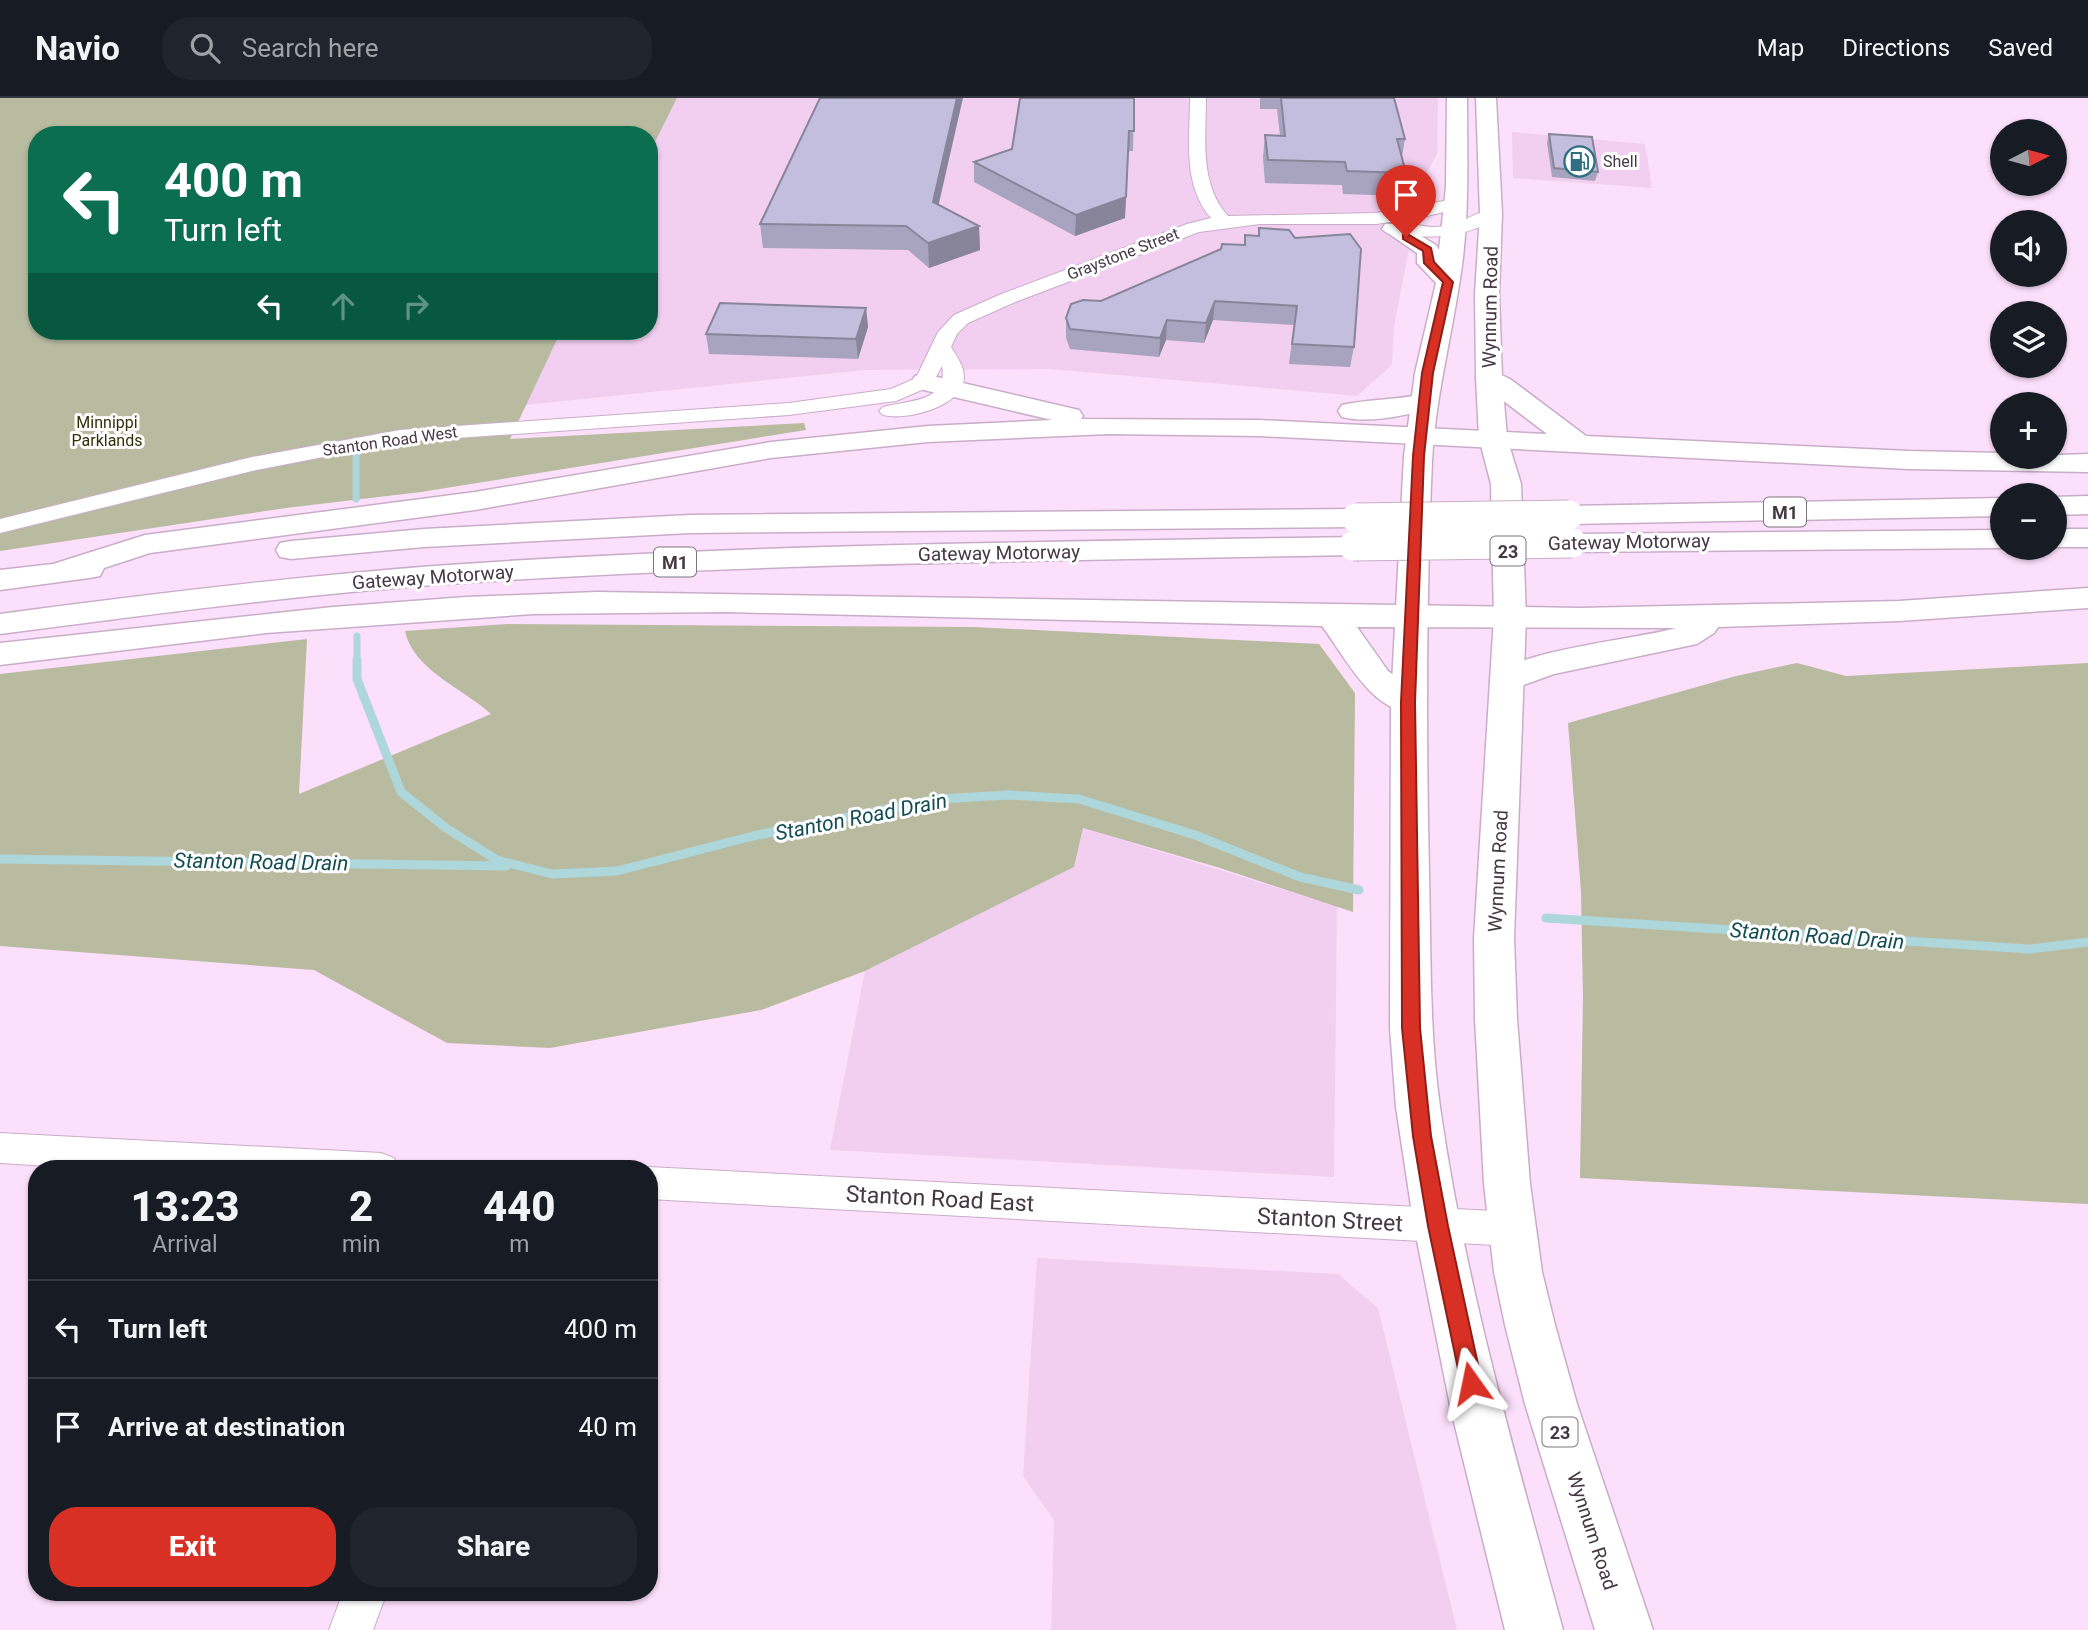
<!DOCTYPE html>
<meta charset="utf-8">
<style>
:root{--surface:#171b24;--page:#20242c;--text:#f1f3f6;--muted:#9ea1a6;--line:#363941;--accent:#d93025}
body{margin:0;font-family:Roboto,sans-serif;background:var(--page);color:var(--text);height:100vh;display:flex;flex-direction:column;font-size:26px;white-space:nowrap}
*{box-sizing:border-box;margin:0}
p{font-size:23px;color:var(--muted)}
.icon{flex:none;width:38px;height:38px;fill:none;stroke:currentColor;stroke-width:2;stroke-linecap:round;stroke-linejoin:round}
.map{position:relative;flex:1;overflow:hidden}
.side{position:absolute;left:28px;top:1062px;width:630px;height:441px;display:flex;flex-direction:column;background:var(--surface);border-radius:28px;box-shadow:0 2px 5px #0004}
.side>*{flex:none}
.top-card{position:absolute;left:28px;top:28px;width:630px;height:214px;border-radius:28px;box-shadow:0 2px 5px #0004;background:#0b6e4f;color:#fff;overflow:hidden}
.needle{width:46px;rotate:84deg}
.fabs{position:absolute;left:1990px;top:21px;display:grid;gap:14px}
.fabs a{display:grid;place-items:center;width:77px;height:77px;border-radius:50%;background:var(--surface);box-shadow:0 2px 5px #0004;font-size:35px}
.pin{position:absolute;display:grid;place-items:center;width:60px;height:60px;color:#fff;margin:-72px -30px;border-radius:50% 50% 50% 0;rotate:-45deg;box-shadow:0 0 7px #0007}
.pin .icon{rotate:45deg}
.me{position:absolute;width:77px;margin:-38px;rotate:348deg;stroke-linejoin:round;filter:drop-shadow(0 0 5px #0008)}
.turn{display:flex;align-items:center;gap:24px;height:147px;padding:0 21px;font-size:32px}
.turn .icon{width:91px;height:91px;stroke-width:2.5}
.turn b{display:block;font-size:49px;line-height:60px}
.lanes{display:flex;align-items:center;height:66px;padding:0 21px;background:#0003;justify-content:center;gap:35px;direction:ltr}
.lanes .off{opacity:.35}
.eta{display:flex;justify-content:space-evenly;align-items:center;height:119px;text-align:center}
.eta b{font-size:42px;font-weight:800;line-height:49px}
.button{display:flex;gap:14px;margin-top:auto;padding:14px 21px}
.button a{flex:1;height:80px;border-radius:28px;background:var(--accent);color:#fff;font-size:28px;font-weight:800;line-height:80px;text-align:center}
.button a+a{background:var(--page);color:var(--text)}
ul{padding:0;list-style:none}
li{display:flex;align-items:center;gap:21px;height:98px;padding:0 21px;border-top:2px solid var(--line)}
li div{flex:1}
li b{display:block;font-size:26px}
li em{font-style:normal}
header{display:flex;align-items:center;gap:42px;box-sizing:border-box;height:98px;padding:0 35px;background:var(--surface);border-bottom:2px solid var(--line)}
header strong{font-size:33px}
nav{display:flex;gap:38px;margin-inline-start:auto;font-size:24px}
.search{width:490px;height:63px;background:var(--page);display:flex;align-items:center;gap:18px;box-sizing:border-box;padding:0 24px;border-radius:28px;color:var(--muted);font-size:26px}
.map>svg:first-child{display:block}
</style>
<header>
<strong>Navio</strong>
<div class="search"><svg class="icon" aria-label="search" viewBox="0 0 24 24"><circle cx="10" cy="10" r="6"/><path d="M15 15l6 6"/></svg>Search here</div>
<nav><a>Map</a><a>Directions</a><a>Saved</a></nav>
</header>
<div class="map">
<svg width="2088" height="1532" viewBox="0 0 2088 1532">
<rect width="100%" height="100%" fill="#fcdffb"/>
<path fill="#f2cff1" d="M677,0H1438L1437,56L1423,81L1394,228L1392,267L1357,298L1050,271L865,272L525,307L561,233H649V56Z
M1512,34L1645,46L1652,90L1513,80Z
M1083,730L1337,808L1334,1079L830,1052L865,873L1074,769Z
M1037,1160L1338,1176L1378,1210L1457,1532H1051L1054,1422L1023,1378Z"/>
<path fill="#b8bba0" d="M0,0H677L649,56V37H37V233H561L510,341L804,325L806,332L421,394L286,410L0,453Z
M507,526L974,529L1319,546L1355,595L1353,814L1220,770L1083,730L1074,769L865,873L761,912L550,950L447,945L314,872L0,848V576L307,541L299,696L491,616C464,591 413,572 405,533Z
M1797,565L1846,578L2088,565V1106L1580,1080L1583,899L1581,794L1568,625L1736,578Z"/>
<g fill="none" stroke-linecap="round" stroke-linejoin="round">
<path stroke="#aed7dc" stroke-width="7" d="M356,356V401
M357,538V564"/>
<path stroke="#aed7dc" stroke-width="9" d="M357,562V581L401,694L446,730L497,762L552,776L617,773L753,738L938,701L1009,697L1079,701L1195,737L1300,779L1359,792
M0,761L506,768
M1546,820L2030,851L2088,844"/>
<defs>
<path id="street" d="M1190,0H1206C1206,40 1199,86 1228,118L1376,115L1455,101L1464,106L1461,110L1423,119L1376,126H1260L1199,134L1013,205L968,225L957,236L951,249C956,257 964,268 964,279C964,309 905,323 883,317L879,313L883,309C907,302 949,305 942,268L931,288L896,303L789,317L400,344L252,373L0,435V421L252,359L400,332L789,305L891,291L916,280L938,234L954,217L999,197L1187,126L1211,120C1182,87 1190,41 1190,0Z
M1491,111L1497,112L1500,116L1497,120C1468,138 1441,140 1408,138C1398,137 1388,138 1382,131C1392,120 1418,128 1432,129C1460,129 1468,117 1491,111Z
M0,1035L381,1055L394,1060L399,1071H98L0,1065Z
M649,1069L1513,1114L1526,1119L1531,1131L1526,1143L1513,1148L649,1101V1071H643Z
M343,1494H387L373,1532H329Z"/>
<path id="primary" d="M1447,0H1467C1467,62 1470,125 1459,187C1450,246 1435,303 1432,363C1426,501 1426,638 1429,776C1431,854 1429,932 1440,1009C1465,1186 1516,1360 1563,1532H1505L1451,1312L1414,1128L1396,1009L1390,930L1391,604L1404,358L1415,275L1436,185L1417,165V155L1382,131L1385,126H1401L1436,147L1439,152L1446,89Z
M1476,0H1496L1502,116L1499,196L1502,279L1507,340L1521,386L1526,519L1514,840L1517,921L1530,1086L1542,1174L1555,1227L1577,1306L1653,1532H1595L1525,1306L1505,1227L1494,1174L1484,1086L1475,921L1474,840L1494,519L1491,386L1479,340L1476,279L1475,196L1480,116Z"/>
<path id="highway" d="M1489,271L1510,281L1586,338L1909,353L2002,355V359L2088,356V374L1909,371L1259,338L1108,336L928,344L771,360L475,412L150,455L104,470L100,478L89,480L0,492V472L53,466L145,437L475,394L771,344L928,328L1052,322L915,290L911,284L915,278L924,276L1079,312L1083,318L1081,321L1259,322L1547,336L1480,285L1476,279L1480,273Z
M1424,296L1434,298L1438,304L1434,310C1405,317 1371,326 1342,319L1338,313L1342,307C1369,301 1397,302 1424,296Z
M2088,398V416L2054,417V399Z
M2002,400V418L1569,426L1558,423L1554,417L1558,411L1569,408Z
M1356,411L1367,414L1371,420L1367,426L1356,429L690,435L424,449L291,461L280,459L276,452L280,445L291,443L424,431L690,417Z
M2054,431H2088V449H2054Z
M2002,432V450L1572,454L1561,451L1557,445L1561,439L1572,436Z
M1353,439L1364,442L1368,448L1364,454L1353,457C1046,463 739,465 433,487C288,498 144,517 0,536V516C144,497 289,479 434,468C740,446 1046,444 1353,439Z
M2088,490V510L1899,523L1718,529L1714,535L1697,546L1554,576L1507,593L1495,590L1490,582C1508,553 1639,541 1676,530L1357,529L1388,573L1420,596L1425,604L1420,612C1377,624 1344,557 1322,528L726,514L533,516L266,535L0,567V545L333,509L466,499L597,494L1580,510L1899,503Z"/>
</defs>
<use href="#street" stroke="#c9adc8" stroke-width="2"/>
<use href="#primary" stroke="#c9adc8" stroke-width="3"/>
<use href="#highway" stroke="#c9adc8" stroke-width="3"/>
<use href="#street" fill="#fff" fill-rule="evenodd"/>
<use href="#primary" fill="#fff" fill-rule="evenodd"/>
<use href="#highway" fill="#fff" fill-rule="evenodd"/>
<defs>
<path id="highway-bridge" d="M1356,420L1569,417
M1353,448L1572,445"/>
</defs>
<use href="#highway-bridge" stroke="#c9adc8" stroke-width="31" stroke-linecap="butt"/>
<use href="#highway-bridge" stroke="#fff" stroke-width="29"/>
</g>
<path fill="#a8a3be" d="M1134,0L1133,53H1128L1125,120L1075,138L974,84V64L1012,51Z
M1260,0H1394L1405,41L1402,59L1406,75L1401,98L1343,96L1342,87L1265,85L1263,60L1265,37L1280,38L1277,11H1260Z
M1549,36L1598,74L1595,83L1552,79L1547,45Z
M939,107L979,128L980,152L929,170L908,152L763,150L760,126Z
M1259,130L1354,249L1350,269L1289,266L1294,227L1213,222L1204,245L1166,242L1159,259L1070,251L1066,240V220L1101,203L1244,147L1245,137L1258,138Z
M866,210L868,229L858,261L709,256L706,236Z"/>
<path fill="#88859b" d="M957,0H963L934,127L933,104Z
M1126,99L1125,120L1075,138L1076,117Z
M979,128L980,152L929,170L928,145Z
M1215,203L1213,222L1204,245L1206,225Z
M866,210L868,229L858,261L856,241Z
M1167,222L1166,242L1159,259L1160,240Z"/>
<path fill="#c3bedd" stroke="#88859b" stroke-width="2" d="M820,0H957L933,104L979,128L928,145L906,128L760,126Z
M1020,0H1134V33H1129L1126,99L1076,117L974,64L1012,51Z
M1281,0H1394L1405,41H1397L1406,75L1347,73L1345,64L1268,62L1265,37L1285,38Z
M1549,36L1592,39L1598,74L1554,70Z
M1259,130L1289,132L1295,140L1350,136L1361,151L1354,249L1292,246L1297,208L1215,203L1206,225L1167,222L1160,240L1070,231L1066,220L1071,206L1083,202L1101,203L1221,151L1222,146L1245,147V137L1259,138Z
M720,205L866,210L856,241L706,236Z"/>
<path fill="#d93025" stroke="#8d1f18" stroke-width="2" d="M1403,137H1409L1431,150L1434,164L1453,184L1433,275L1424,358L1415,604L1420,930L1431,1038L1448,1128L1482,1285L1479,1293L1471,1296L1464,1293L1461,1285L1428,1128L1413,1038L1402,930L1401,604L1413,358L1422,275L1443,184L1424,165L1423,153L1403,141Z"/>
<defs>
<symbol id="fuel-ring" viewBox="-11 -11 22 22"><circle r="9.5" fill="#fff" stroke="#306f84" stroke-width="1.5"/><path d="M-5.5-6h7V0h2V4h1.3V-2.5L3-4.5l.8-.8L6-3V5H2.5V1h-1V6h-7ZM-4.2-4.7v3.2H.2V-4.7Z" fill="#306f84"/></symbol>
</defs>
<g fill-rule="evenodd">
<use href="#fuel-ring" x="1562" y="46" width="35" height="35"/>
</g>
<g text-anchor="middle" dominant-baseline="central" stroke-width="6" stroke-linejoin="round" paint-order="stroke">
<g font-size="16" fill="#443843" stroke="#fff" text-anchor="start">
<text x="1603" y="63">Shell</text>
</g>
<g font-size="16" fill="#443843" stroke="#fff">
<text transform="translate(1123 156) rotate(-21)">Graystone Street</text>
<text transform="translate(390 343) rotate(-8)">Stanton Road West</text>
</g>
<g font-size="16" fill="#303109" stroke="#fff">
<text x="107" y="324">Minnippi<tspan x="107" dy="18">Parklands</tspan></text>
</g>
<g fill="#fff" stroke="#7c747b" stroke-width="2">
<rect x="1764" y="399.5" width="42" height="29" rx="5"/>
<rect x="1490.5" y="438.5" width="35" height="29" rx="5"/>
<rect x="654" y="449.5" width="42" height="29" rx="5"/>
<rect x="1542.5" y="1319.5" width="35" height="29" rx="5"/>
</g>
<g font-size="18" font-weight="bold" fill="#443843">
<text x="1785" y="414">M1</text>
<text x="1508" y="453">23</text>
<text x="675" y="464">M1</text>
<text x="1560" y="1334">23</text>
</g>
<g font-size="19" fill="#443843" stroke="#fff">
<text transform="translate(1490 209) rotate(-89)">Wynnum Road</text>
<text transform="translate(1629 444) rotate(-1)">Gateway Motorway</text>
<text transform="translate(999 455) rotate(-1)">Gateway Motorway</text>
<text transform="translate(433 479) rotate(-4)">Gateway Motorway</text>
<text transform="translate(1498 773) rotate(-87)">Wynnum Road</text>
<text transform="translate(1592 1433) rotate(72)">Wynnum Road</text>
</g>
<g font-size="21" font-style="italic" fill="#134d53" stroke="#fff">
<text transform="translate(861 719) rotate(-11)">Stanton Road Drain</text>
<text transform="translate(261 764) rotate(1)">Stanton Road Drain</text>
<text transform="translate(1817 838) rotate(4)">Stanton Road Drain</text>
</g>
<g font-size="23" fill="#443843" stroke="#fff">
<text transform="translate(940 1101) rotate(3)">Stanton Road East</text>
<text transform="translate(1330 1122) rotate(3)">Stanton Street</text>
</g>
</g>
</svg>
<div class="fabs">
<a><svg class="needle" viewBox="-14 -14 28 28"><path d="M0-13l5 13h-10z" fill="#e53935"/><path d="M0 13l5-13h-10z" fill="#9ea1a6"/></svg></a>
<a><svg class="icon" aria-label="sound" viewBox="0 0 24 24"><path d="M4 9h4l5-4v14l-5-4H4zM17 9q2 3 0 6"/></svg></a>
<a><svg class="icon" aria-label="layers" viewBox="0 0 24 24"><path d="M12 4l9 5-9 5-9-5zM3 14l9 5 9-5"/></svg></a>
<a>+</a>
<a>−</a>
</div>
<div class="pin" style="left:1406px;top:139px;background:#d93025"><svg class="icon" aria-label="arrive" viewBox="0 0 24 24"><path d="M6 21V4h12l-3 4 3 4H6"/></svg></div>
<svg class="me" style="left:1471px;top:1285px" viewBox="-20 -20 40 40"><path d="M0-17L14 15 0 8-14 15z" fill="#d93025" stroke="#fff" stroke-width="4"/></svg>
<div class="top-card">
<div class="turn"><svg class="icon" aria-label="left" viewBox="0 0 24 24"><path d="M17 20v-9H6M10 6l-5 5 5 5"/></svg><div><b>400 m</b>Turn left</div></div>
<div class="lanes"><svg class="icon" aria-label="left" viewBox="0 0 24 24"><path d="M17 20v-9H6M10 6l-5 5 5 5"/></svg><svg class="icon off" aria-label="ahead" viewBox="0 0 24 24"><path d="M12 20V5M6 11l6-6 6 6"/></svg><svg class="icon off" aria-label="right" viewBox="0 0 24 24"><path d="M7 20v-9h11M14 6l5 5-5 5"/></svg></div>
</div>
<section class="side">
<div class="eta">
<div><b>13:23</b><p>Arrival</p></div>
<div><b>2</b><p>min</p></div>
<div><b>440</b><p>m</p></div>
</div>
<ul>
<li><svg class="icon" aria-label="left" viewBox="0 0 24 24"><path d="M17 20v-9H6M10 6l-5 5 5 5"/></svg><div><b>Turn left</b></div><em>400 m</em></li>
<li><svg class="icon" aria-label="arrive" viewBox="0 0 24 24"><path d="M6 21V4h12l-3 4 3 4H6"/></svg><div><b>Arrive at destination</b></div><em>40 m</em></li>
</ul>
<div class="button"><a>Exit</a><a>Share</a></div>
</section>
</div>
